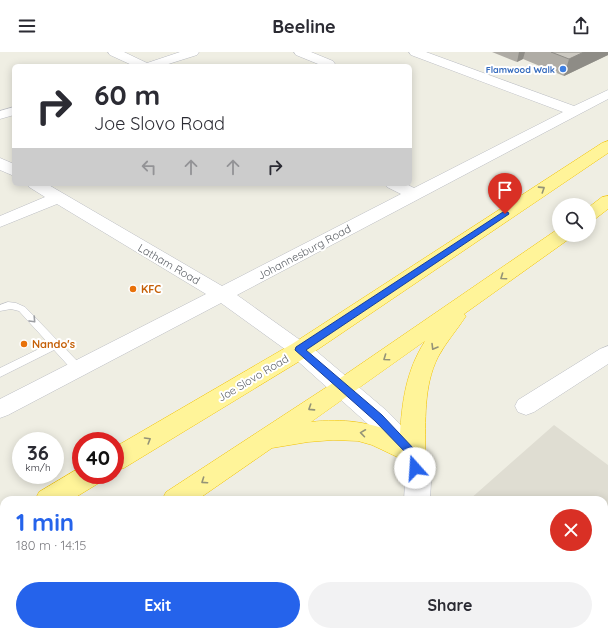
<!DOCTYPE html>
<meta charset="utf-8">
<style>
:root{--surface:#fff;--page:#f2f2f3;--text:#2b2b33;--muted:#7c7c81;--accent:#2563eb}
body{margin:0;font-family:Quicksand,sans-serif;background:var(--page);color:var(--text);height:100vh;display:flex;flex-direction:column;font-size:15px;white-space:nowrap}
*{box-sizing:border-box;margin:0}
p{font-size:13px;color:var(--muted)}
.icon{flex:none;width:22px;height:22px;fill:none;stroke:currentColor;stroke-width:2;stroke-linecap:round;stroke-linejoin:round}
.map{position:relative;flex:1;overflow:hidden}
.drawer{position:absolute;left:0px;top:444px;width:608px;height:140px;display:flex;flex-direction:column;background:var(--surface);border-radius:12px 12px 0 0;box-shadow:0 2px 10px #0003}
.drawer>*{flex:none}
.top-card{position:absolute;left:12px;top:12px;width:400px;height:122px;border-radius:6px;box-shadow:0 2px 10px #0003;background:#fff;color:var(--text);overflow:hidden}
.controls{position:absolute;left:552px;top:146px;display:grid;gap:8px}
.controls a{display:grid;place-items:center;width:44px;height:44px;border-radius:50%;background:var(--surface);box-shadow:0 2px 10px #0003;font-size:20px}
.speed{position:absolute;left:12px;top:380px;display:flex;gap:8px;font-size:20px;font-weight:700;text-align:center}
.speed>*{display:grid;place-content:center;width:52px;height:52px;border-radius:50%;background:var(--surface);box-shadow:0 2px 10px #0003;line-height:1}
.speed small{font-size:10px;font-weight:400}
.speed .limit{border:6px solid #d22;background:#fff;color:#111}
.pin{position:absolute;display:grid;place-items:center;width:34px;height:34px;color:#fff;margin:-41px -17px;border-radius:50% 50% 50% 0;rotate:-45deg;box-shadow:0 0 4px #0007}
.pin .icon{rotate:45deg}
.me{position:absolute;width:44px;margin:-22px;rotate:341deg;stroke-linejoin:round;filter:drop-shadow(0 0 3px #0008)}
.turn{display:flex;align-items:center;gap:14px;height:84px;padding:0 16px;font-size:18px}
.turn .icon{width:52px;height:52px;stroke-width:2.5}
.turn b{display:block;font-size:28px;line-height:34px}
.lanes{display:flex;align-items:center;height:38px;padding:0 16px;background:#0003;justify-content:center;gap:20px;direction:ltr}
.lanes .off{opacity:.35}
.round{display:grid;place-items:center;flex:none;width:42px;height:42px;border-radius:21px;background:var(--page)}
.overview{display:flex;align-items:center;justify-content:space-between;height:68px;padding:0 16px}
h1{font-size:24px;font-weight:800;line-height:30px;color:var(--accent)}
.primary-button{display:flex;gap:8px;margin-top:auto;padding:8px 16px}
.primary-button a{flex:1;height:46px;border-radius:24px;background:var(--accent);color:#fff;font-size:16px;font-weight:800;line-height:46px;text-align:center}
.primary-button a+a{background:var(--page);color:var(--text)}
header{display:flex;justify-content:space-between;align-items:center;height:52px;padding:0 16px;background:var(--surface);font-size:18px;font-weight:800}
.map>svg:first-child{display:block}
</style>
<header><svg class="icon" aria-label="menu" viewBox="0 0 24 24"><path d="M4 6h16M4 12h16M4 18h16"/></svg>Beeline<svg class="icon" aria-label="share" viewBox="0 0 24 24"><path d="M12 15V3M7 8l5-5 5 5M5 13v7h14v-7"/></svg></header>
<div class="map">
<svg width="608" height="584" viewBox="0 0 608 584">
<rect width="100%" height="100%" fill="#efeee3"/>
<path fill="#dfddd2" d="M554,373L608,413V584H318L322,580H604V448H469Z"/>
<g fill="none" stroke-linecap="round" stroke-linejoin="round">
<defs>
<path id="service" d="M8,250L16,251L25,255L82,314L83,317L82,320H74L54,298L0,325V316L49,292L19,259L11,257L0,259V253Z
M604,575H608V584H582L580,580H604Z
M402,580H422L420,584H400Z"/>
<path id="minor" d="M108,0H124L147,11L180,0H199L197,3L162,14H134L110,3Z
M294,0H311L333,9L335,12L334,14H323L296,3Z
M409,0H426L574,54L608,38V47L237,243L307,293L311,298L307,303L300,306L293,303L221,251L8,363L0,366V347L206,242L57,152L0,175V164L45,145L29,135L27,132H47L222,234L401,142L387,135L385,132H406L414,136L563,60L411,3Z
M14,55V63L0,67V59Z
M0,106L14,112V124L0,118Z
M608,294V312L534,360L526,363L518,360L515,354L518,348L600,297Z"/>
<path id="tertiary" d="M300,290L308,292L387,359L421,394L425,401L431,430L430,448H404L405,430L400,405L369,373L292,304L289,298L292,292Z
M250,580H284L283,584H248Z"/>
<path id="trunk" d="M608,89V101L308,304L124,416L115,419V395L292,292L602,91Z
M608,144V157L595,167L589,168V155L602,145Z
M559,178V183H571L569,187L464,262L466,264C457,278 446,290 438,305C423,335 426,369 425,401L421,408L412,412L372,393L358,389L333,388L308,390L272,396L197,448H162L166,440L336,329L555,179ZM425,289C406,319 402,349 400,383C371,370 343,366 311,370Z
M81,415V423H103L99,431L71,448H35L39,440Z
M4,462V487L0,489V463Z
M4,549V580H5L0,582V551Z"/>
</defs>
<use href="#service" stroke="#bbbdc3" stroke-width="1"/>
<use href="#minor" stroke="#bbbdc3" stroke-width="1"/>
<use href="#tertiary" stroke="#bbbdc3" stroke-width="1"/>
<use href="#trunk" stroke="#f2c200" stroke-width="1"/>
<use href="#service" fill="#fff" fill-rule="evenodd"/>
<use href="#minor" fill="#fff" fill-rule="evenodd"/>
<use href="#tertiary" fill="#fff" fill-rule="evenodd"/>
<use href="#trunk" fill="#fff499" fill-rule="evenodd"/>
</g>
<path fill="#afaca5" d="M492,0H608V3L564,24L523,7L517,10Z"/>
<path fill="#8e8c86" d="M519,0H525L523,7L517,10Z
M584,0H608V3L564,24L569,7Z"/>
<path fill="#cbc8c0" stroke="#8e8c86" d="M551,0H584L569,7Z"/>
<defs><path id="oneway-chevron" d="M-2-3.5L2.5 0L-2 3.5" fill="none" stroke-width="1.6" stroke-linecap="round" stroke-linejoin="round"/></defs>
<g stroke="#949377">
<use href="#oneway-chevron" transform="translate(542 137) rotate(-33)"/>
<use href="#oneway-chevron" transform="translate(503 225) rotate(145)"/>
<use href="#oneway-chevron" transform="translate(434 295) rotate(121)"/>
<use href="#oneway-chevron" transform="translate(386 306) rotate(145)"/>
<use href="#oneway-chevron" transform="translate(311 356) rotate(147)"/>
<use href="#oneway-chevron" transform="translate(363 381) rotate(-172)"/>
<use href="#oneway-chevron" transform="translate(148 388) rotate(-31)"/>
<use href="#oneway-chevron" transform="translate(204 429) rotate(146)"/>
</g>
<use stroke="#9d9fa3" href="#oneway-chevron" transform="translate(33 268) rotate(47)"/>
<path fill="#2563eb" stroke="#184099" d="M503,160H508L509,162L306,298L382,363L415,398L420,416L418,419L415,420L411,419L407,402L375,369L295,298L296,295Z"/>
<circle fill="#3f7fe0" stroke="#fff" stroke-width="1.5" cx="563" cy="17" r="4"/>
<g fill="#e8710a" stroke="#fff" stroke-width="1.5">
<circle cx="133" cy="237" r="4"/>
<circle cx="24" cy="292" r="4"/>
</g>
<g text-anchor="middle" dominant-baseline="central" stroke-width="4" stroke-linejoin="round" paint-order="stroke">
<g font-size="9" font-weight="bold" fill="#366cbe" stroke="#fff" text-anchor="end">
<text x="555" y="17">Flamwood Walk</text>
</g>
<g font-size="11" fill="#5b5f65" stroke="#fff">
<text transform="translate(304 200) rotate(-28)">Johannesburg Road</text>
<text transform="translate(169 212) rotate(30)">Latham Road</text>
<text transform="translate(253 326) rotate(-31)">Joe Slovo Road</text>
</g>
<g font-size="11" font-weight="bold" fill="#c56008" stroke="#fff" text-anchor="start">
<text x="141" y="237">KFC</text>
<text x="32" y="292">Nando's</text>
</g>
</g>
</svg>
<div class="controls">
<a><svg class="icon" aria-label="search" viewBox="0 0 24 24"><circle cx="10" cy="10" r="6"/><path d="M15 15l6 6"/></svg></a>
</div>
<div class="speed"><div>36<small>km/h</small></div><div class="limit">40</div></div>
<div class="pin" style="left:505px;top:162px;background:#d93025"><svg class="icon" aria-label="arrive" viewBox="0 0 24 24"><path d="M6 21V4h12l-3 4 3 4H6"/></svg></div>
<svg class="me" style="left:415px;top:416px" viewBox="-20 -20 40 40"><circle r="19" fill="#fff"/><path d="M0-13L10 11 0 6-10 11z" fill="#2563eb"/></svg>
<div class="top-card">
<div class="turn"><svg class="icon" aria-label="right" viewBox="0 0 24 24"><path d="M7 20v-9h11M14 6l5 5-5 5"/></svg><div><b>60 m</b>Joe Slovo Road</div></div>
<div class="lanes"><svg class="icon off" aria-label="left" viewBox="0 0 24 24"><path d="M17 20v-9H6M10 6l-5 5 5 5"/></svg><svg class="icon off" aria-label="ahead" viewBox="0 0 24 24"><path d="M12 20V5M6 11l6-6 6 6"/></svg><svg class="icon off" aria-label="ahead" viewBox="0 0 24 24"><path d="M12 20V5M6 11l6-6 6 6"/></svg><svg class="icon" aria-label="right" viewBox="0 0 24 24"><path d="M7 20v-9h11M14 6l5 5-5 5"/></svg></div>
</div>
<section class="drawer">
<div class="overview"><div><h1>1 min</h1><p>180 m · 14:15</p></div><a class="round" style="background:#d93025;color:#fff"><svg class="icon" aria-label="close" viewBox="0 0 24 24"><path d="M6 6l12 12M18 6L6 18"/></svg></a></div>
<div class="primary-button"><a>Exit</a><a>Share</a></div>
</section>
</div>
